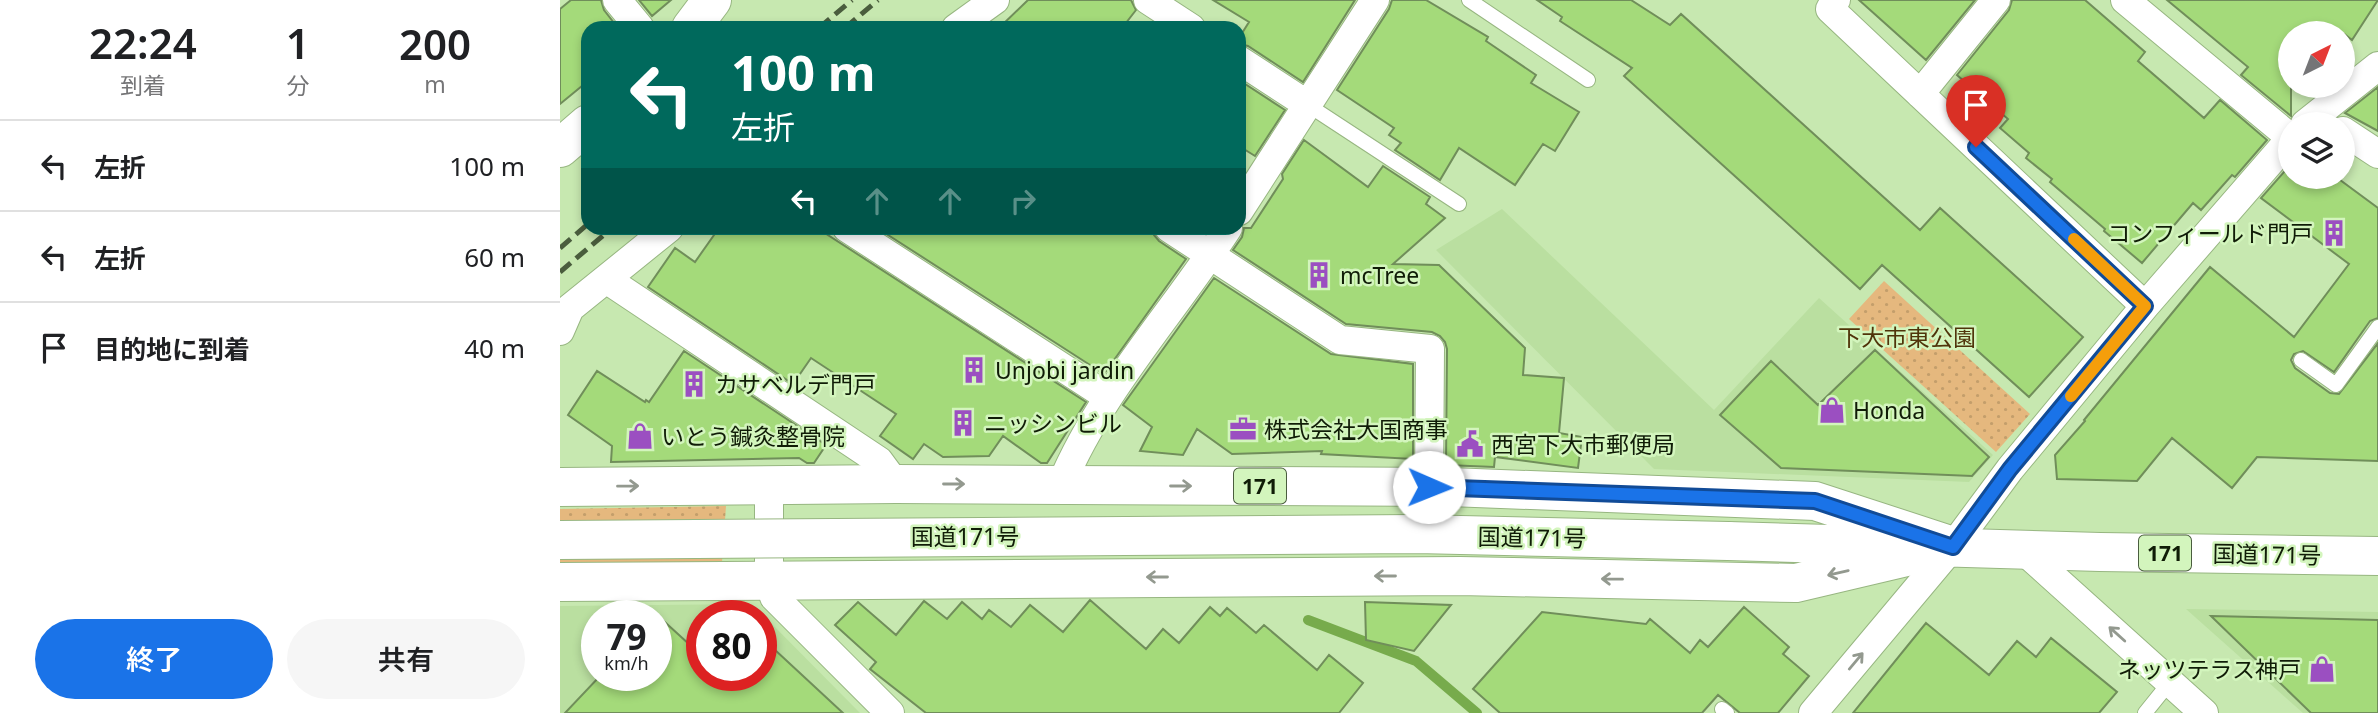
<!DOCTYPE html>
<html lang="ja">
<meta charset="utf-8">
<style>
:root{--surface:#fff;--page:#f6f6f6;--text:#202124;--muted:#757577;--line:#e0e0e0;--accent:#1a73e8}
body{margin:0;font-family:"Noto Sans","Noto Sans JP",sans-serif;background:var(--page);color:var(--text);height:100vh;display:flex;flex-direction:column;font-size:26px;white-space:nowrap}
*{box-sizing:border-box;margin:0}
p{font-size:23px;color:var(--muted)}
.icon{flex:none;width:38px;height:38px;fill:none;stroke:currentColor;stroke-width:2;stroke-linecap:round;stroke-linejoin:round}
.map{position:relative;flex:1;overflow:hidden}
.details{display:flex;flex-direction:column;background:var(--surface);width:560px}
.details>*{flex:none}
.banner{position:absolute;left:21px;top:21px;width:665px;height:214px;border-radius:21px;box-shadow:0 4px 10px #0003;background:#00695c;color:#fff;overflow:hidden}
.needle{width:46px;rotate:42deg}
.tools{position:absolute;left:1718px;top:21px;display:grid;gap:14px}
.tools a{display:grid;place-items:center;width:77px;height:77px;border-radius:50%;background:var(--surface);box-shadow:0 4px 10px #0003;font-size:35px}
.speed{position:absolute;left:21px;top:600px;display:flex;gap:14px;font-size:35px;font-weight:700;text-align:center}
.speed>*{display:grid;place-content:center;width:91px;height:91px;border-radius:50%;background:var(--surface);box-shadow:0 4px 10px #0003;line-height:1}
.speed small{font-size:18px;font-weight:400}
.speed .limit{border:10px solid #d22;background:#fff;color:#111}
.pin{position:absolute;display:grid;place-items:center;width:60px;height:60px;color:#fff;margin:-72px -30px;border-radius:50% 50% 50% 0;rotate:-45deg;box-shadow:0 0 7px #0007}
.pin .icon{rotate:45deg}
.me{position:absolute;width:77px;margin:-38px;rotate:91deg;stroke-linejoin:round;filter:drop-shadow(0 0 5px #0008)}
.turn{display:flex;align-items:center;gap:24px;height:147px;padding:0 35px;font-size:32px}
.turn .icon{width:91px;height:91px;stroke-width:2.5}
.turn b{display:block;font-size:49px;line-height:60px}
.lanes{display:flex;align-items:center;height:66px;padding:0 35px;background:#0003;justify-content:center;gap:35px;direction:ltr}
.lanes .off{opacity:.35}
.eta{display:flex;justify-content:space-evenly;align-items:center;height:119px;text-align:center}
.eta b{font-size:42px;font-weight:600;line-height:49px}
.cta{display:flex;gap:14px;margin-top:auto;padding:14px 35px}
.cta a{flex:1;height:80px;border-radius:42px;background:var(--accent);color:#fff;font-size:28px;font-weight:600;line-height:80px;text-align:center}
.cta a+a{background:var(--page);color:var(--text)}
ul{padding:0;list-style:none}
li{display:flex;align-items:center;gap:21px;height:91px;padding:0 35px;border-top:2px solid var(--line)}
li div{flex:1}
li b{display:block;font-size:26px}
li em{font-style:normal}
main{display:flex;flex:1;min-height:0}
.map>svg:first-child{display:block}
</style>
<main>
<section class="details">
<div class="eta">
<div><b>22:24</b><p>到着</p></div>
<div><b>1</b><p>分</p></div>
<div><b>200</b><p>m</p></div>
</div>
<ul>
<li><svg class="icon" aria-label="left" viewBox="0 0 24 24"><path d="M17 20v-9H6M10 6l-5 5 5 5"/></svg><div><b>左折</b></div><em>100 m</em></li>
<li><svg class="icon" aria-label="left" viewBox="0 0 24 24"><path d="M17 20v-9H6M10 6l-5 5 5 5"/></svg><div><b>左折</b></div><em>60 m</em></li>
<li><svg class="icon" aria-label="arrive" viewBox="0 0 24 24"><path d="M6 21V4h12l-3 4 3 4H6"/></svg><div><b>目的地に到着</b></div><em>40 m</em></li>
</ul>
<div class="cta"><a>終了</a><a>共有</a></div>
</section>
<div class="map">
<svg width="1818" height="713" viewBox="0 0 1818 713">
<defs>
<pattern id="park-dots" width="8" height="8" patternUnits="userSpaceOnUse" patternTransform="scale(1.75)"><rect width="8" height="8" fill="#e5b87e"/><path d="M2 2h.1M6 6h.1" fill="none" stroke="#c39e6b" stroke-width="1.8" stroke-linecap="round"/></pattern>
</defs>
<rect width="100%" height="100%" fill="#c7e8b0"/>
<path fill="#badfa0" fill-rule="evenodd" d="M942,209L1154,410L1259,298L1433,455L1409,482L1094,469L876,250Z
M192,604L300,713H0V606ZM37,616H96V676H37ZM142,616H201V676H142Z
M1626,609L1818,612V713H1743Z"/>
<path fill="url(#park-dots)" d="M1324,281L1470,414L1436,452L1289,319Z
M166,506L162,562L0,566V509Z"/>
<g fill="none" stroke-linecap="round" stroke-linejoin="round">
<path stroke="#77ab4c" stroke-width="10" d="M748,620L856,661L917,713"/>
</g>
<path fill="#a4da7a" stroke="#708e5a" stroke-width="2" d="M11,0H41L44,10L58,28H28V81L0,104V9Z
M79,0H111L92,16Z
M468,0H571L576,10L562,28H439Z
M653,0H795L743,82L688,46L679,44V38L689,22Z
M832,0H866L928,37L926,41L976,75L971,83L1019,112L995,151L983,144L955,185L899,148L880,180L835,150L841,143L829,135L834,128L777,90L829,9Z
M977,0H1071L1110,25L1121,14L1360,230L1380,208L1523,337L1469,397L1322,265L1300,289L1064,76L1072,68L1000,21L1002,17Z
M1299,0H1415L1366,60Z
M1452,0H1525L1585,52L1578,61L1644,118L1660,100L1707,140L1675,177L1672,175L1641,210L1633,203L1582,263L1544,231L1545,229L1490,182L1492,179L1466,158L1469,153L1440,128L1448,119L1397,75L1449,10Z
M1607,0H1818L1792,40L1783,33H1731V116L1681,75L1688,67Z
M679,80L725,110L695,156L679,146Z
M1818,87V131L1785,113Z
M744,140L808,187L823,166L870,197L866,204L885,218L833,264L879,265L965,348L963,375L1004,378L999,433L1022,437L1018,468L935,457L934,467L886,465L887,349L885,342L880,336L872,332L786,324L673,250L682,237L684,228H691L723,179L722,174Z
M1731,164V177H1776L1818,208V318L1810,321L1774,372L1743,351L1734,354L1731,360L1735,368L1770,393L1779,394L1818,343V461L1697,457L1672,488L1612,438L1577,481L1497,479L1495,455L1525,421L1524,420L1650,267L1734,337L1789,264L1701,198Z
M159,228H257L526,402L487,463H481L443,436L429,456L383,457L364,444L353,459L320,436L336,414L251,358L233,384L88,287L115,248L135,262Z
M329,228H592L594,235L599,241L626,259L544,374L325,233Z
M654,278L771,354L853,364V459L761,454L762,451L672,454L637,429L623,455L580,451L592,427L563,405Z
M1315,350L1429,457L1412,476L1221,468L1160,415L1211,361L1258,405Z
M124,351L266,445L254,463H247L239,458L51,462L52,446L8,415L37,371L85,402L86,400L89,402Z
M530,600L586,649L603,629L619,643L650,607L660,616L667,608L696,633L704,625L757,670L769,655L803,683L779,713H366L310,669L316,662L275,625L298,602L336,635L364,601L387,619L402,602L422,619L429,610L451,627L470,605L503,632Z
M805,602L891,605L854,651L806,640Z
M1184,607L1229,647L1223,654L1249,676L1218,713H1180L1158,695L1142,713H940L913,689L982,612L1086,624L1090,619L1130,653L1140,640L1148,647Z
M96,614L142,656V676H201V637L283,713H5L40,676H96Z
M1651,616L1818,620V713H1751Z
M1366,623L1429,675L1457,641L1476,657L1491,638L1557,692L1539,713H1293Z"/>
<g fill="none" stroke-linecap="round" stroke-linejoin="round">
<defs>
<path id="service" d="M909,0L1028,80
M748,105L899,204
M1741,360L1776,385L1818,327
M1162,709L1167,713
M1585,713L1610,682"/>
<path id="minor" d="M57,0L80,28
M588,0L631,28
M1276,0L1270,9L1585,306
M1565,0L1731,138
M396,28L435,0
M679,60L748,105
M1360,94L1436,0
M1745,124L1818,66
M1783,131L1818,154
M679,211L815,0
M287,228L548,397
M609,228L780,340L870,349L869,487
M46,279L319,461L336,484
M0,331L10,308L109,228
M209,484V579L214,597L330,713
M501,485C541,390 613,313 668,228
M1463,550L1644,713
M1253,713L1393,546L1450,469L1585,306L1731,138"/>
<path id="secondary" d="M131,28L152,0
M0,148L28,124"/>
<path id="trunk" d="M0,487L336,484L890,487L1255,501L1393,546
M1168,541L1540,552L1818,556
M0,582L900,576L1236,583L1393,546"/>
</defs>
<use href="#service" stroke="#97b681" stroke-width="16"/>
<use href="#minor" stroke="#97b681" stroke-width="30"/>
<use href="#secondary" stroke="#97b681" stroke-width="40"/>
<use href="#trunk" stroke="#97b681" stroke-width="40"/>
<use href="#service" stroke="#fff" stroke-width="14"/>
<use href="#minor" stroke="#fff" stroke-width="28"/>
<use href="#secondary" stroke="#fff" stroke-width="38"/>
<use href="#trunk" stroke="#fff" stroke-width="38"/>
<path stroke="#4a5d3d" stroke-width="5" stroke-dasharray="14 7" stroke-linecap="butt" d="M259,28L292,0
M285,28L318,0
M0,248L28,224
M0,272L52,228"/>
<defs>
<path id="trunk-bridge" d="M0,540L857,534L1168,541"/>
</defs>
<use href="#trunk-bridge" stroke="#97b681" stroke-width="40" stroke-linecap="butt"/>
<use href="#trunk-bridge" stroke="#fff" stroke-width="38"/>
</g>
<defs><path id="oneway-shaft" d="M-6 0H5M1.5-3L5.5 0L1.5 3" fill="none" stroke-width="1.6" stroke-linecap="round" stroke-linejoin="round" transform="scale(1.75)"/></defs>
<g stroke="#93998f">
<use href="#oneway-shaft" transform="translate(394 484)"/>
<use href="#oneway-shaft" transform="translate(68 486) rotate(-1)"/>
<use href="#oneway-shaft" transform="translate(621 486)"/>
<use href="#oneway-shaft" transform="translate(1278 573) rotate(167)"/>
<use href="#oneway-shaft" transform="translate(825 576) rotate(180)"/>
<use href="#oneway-shaft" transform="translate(597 577) rotate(180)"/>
<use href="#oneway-shaft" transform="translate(1052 579) rotate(-179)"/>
<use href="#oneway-shaft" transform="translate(1557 634) rotate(-138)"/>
<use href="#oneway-shaft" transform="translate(1296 661) rotate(-50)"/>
</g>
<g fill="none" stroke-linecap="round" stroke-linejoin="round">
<defs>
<path id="route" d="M869,487L1255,501L1393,547L1450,469L1585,306L1416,147"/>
</defs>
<use href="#route" stroke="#114b97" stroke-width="18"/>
<use href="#route" stroke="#1a73e8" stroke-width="12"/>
<path stroke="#f59e0b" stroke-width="12" d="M1511,396L1585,306L1514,239"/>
</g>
<defs>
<symbol id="building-bare" viewBox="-9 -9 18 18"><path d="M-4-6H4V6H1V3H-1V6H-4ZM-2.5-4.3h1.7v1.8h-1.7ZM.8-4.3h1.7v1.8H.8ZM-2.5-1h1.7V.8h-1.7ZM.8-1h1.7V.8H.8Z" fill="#9b4fc1" stroke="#d3f5bd" stroke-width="2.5" paint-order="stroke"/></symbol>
<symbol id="shop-bare" viewBox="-9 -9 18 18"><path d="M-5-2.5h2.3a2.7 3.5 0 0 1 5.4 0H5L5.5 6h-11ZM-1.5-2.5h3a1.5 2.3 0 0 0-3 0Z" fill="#9b4fc1" stroke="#d3f5bd" stroke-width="2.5" paint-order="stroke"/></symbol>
<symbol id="office-bare" viewBox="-9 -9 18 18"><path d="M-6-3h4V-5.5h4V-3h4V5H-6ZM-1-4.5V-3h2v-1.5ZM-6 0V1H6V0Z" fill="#9b4fc1" stroke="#d3f5bd" stroke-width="2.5" paint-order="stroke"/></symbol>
<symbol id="civic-bare" viewBox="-9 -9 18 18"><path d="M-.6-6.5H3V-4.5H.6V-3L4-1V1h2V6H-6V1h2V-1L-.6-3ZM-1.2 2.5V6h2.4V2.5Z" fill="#9b4fc1" stroke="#d3f5bd" stroke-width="2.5" paint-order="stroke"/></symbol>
</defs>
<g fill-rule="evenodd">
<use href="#building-bare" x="1755" y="214" width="38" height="38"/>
<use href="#building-bare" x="740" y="256" width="38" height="38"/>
<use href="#building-bare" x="395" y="351" width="38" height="38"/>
<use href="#building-bare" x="115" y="365" width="38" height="38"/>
<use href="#shop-bare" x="1253" y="391" width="38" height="38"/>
<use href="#building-bare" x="384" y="404" width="38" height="38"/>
<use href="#office-bare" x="664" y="410" width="38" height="38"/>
<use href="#shop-bare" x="61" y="417" width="38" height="38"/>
<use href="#civic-bare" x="891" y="425" width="38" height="38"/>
<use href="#shop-bare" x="1743" y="650" width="38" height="38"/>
</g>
<g text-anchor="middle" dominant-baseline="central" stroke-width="5" stroke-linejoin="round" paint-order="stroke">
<g fill="#d3f5bd" stroke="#4a5d3e" stroke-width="2">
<rect x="674" y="468.5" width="52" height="35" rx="5"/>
<rect x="1579" y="535.5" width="52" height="35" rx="5"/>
</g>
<g font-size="21" font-weight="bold" fill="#101c07">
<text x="700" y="486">171</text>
<text x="1605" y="553">171</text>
</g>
<g font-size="23" fill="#101c07" stroke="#d3f5bd" text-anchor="start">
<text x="1753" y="233" text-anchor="end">コンフィールド門戸</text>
<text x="780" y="275">mcTree</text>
<text x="435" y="370">Unjobi jardin</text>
<text x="155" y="384">カサベルデ門戸</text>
<text x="1293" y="410">Honda</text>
<text x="424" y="423">ニッシンビル</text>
<text x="704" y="429">株式会社大国商事</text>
<text x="101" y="436">いとう鍼灸整骨院</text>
<text x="931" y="444">西宮下大市郵便局</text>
<text x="1741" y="669" text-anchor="end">ネッツテラス神戸</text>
</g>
<g font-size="23" fill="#50340a" stroke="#d3f5bd">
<text x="1347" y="337">下大市東公園</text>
</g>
<g font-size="23" fill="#101c07" stroke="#d3f5bd">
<text x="405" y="536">国道171号</text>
<text transform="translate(972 537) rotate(1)">国道171号</text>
<text transform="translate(1707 554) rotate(1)">国道171号</text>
</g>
</g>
</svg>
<div class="tools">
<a><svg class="needle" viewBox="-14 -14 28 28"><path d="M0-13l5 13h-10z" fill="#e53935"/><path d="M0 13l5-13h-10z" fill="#757577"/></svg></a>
<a><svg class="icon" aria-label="layers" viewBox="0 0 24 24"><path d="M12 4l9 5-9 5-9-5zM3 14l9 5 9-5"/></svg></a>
</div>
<div class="speed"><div>79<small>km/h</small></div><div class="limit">80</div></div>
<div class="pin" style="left:1416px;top:147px;background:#d93025"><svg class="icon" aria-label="arrive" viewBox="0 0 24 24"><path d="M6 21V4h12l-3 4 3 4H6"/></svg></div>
<svg class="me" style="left:869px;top:487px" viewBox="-20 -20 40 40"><circle r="19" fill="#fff"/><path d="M0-13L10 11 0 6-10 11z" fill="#1a73e8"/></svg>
<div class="banner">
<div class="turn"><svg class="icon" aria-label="left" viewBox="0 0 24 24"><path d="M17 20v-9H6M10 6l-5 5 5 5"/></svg><div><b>100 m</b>左折</div></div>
<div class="lanes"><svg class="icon" aria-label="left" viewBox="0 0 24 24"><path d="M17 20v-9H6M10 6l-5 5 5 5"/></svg><svg class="icon off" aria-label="ahead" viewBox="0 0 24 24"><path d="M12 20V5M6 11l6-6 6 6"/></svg><svg class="icon off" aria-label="ahead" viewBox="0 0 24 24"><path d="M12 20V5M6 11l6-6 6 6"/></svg><svg class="icon off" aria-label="right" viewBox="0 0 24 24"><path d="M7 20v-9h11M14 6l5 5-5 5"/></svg></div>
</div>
</div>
</main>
